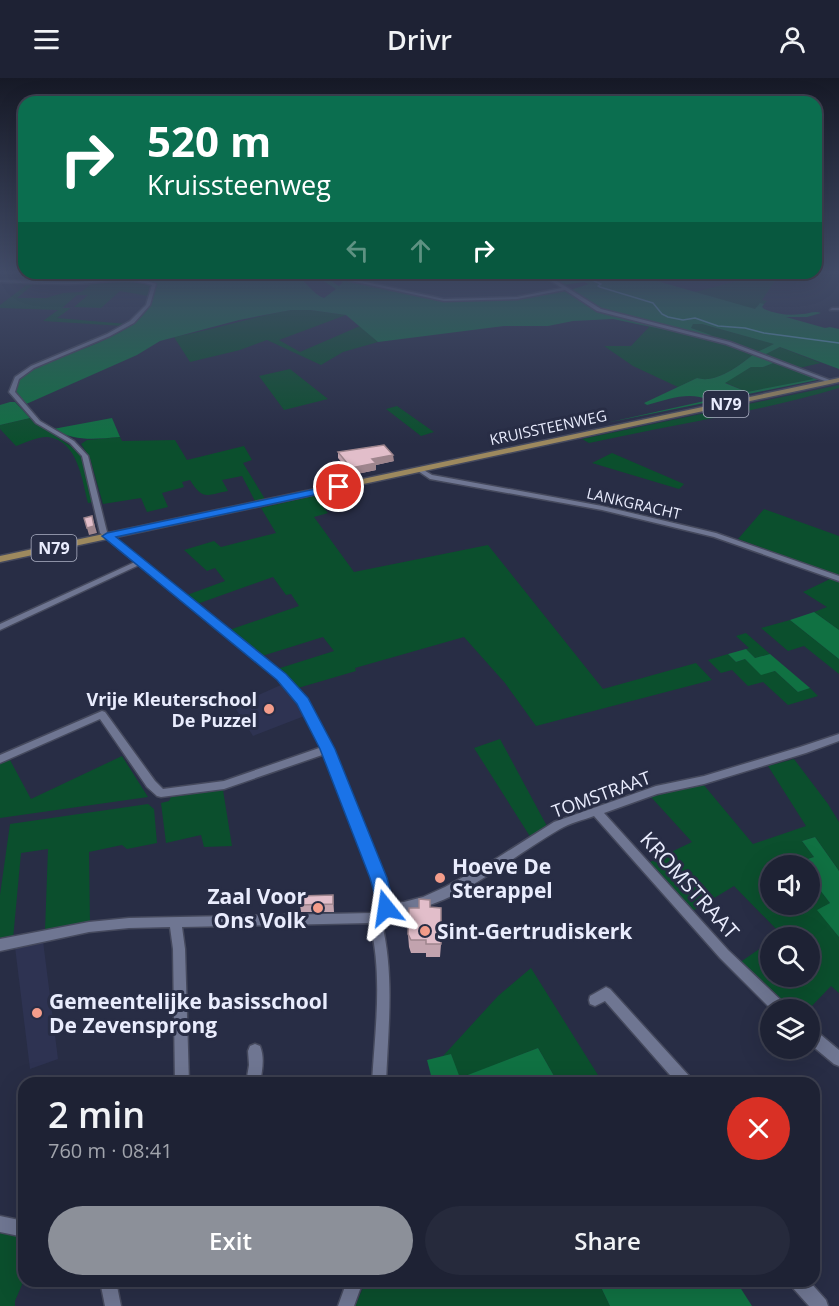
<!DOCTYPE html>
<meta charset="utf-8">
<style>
:root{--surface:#1e2234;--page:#262a3c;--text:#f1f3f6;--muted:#a1a4ac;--line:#3c3f4f;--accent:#8c9099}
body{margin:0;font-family:"Open Sans",sans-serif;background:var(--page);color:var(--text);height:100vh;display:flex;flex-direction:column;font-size:22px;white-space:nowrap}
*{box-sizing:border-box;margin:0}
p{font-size:20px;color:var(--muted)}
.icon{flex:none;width:33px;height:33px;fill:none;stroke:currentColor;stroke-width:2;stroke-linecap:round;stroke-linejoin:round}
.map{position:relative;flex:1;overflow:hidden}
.drawer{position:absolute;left:18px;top:999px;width:802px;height:210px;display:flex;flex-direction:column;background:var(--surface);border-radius:18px;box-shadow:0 6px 24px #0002,0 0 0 2px var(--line)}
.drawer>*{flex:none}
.hud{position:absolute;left:18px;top:18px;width:804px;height:183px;border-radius:18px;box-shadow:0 6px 24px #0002,0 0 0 2px var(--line);background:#0b6e4f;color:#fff;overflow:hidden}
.tools{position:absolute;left:760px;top:777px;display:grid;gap:12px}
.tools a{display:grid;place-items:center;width:60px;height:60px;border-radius:50%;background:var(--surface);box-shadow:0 6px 24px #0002,0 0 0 2px var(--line);font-size:30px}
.pin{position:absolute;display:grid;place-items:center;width:51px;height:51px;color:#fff;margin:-26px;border:3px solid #fff;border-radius:50%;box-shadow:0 2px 6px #0007}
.me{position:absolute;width:66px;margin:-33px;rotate:345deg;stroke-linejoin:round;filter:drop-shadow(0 0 4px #0008)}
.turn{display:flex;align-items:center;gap:21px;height:126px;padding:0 30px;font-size:27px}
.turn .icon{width:78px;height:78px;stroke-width:2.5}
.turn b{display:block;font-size:42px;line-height:51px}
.lanes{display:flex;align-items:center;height:57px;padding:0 30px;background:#0003;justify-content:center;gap:30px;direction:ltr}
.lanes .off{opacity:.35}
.round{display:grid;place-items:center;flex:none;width:63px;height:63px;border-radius:32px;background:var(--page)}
.headline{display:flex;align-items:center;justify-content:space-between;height:102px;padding:0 30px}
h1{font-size:36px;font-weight:600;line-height:45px}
.cta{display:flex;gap:12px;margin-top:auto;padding:12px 30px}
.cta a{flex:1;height:69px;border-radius:36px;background:var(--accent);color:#fff;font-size:24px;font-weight:600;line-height:69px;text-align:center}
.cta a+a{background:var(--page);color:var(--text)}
header{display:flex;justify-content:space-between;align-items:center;height:78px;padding:0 30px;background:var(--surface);font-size:27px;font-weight:600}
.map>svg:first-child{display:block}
</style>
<header><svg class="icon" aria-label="menu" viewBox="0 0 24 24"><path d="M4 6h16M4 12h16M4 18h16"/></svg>Drivr<svg class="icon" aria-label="person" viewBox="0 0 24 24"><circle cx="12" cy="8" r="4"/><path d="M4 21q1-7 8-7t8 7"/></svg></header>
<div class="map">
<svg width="839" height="1228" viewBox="0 0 839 1228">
<rect width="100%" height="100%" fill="#282d45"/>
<path fill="#2e3352" d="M283,606L307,637L253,658L234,628Z
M43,863L58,981L30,991L15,869Z"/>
<path fill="#0b4f2d" d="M219,195H287L285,200L219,202Z
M748,195H780L762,222L767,223L764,226H759L755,232L695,214L741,202Z
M95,203C109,203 144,199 153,208L148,218L120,213L101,230L74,229L88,217H77L62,230H71L57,240L127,246L123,248L43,243L58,232L0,230V227L29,205H35L17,220H46L63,215L81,214Z
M291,232H310L346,237L279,262L300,274L360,248L378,264L343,274L321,287L267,262L240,272L190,284L174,259C213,252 251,239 291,232Z
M692,246H702L775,266L757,274L708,258L710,257L691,250Z
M650,248L709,261L754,276C740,287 716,306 697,300L678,309L633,288L604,268H631Z
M780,269L821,285L799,290L764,277Z
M776,284L815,301L747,314L724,304L751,289H763Z
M290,291L328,321L284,332L259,298Z
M839,307V310C758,334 672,347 589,365L582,361Z
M397,328L434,354L421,358L386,331Z
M30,340L79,374L84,382L93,424L88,425C82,402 78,363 48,359C39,358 24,365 16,368L0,351V347Z
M120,359L122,363L175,362L187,382L244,368L252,382L243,385L265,421L255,423L242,398L222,402L228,413C206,417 203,423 190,402L182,404L184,409L162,415L168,429L147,434L141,420L103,426L90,380L81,366L87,362Z
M612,375L684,406L679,411L592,385Z
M314,418L328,435L314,439L354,494L488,467L603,611L696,585L712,602L536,648L505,605L464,559L355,590L356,593L298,610L277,591L334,573L323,559L262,578L229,552L299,528L291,516L286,517L273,499L197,526L187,517L225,503L215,490L207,493L184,472L214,463L221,469L276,455L261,430Z
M764,431L839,458V498L738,461Z
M830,501L839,504V552L814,534L827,529L803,514Z
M790,542L839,581V596L804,568L788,573L761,550Z
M746,555L770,576L755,580L746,571L749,570L736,558Z
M728,576L736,584L745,581L761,596L775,593L798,614L810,610L818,618L788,627L763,604L748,608L732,592L721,595L708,582Z
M500,661L548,750L531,760L474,670Z
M122,678L148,719L0,740V686L10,682L31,721Z
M794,681L828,726L839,744V793L815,759L802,763L814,779L798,784L801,787L771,788V826H810V799L830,825L818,832L839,859V915L831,908L809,931H788L739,885L771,863V898H810V860L777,859L781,856L734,808L691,834L646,786L692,764L651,719L703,706L753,766L806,748L768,688Z
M223,712L232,768L204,769L201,757L166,765L161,725L169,723L171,719Z
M148,726L154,731L157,765L127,771L122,767L89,774L90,846L45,853L48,771L21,775L13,861L0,863V817L10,746Z
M531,890L603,1005H558L538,970L459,1001L451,976L443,978L498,918Z
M0,1155L24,1159V1202L15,1223V1228H0Z
M366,1203H598L610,1228H355Z"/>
<path fill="#107142" d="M287,195C302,195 311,216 324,220L336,211L313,196L319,195L339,208L343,204L323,195L428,220L449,223L511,220L566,212L603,234L709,261L613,241L573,243L548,248H504L378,264L346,237L310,232H291L239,242L160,263L137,277L24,327L14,311L19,299L28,293C58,278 123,261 143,237C151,229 153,218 157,207L153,203L285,200Z
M571,195H629L755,231L760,225L764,226L762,229L764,231C776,236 789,238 802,236C809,236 814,232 821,235L807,239H786L825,250L830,249L839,251V291L780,269L764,277L757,274L774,266L702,246H693L691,250L711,257L708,258L600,231L570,212L589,206L584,204L562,207L556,202L576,197Z
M754,276L776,284L763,289H751L725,305L747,314L814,301L792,292L794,290L822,301L606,345L709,322C690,313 668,321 647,327L644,325L697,300C716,306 740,287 754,276Z
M10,324H15L30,340L0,347V327Z
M112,340L120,359C95,361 76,364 53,351Z
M814,534L839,552V581L790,542Z
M746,571L755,580L770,576L810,610L798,614L775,593L761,597L745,581L736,584L728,576Z
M815,759L839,793V859L817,832L830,825L810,799V788L801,787L798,784L814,779L802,763Z
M538,970L558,1005H433L427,982L451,976L460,1000Z
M598,1203H736L752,1228H610Z"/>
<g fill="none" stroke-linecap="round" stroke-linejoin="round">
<path stroke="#579cb1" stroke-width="1.5" d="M576,195L601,206L598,208L600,209L653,225L662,236L668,239L683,242L695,240L718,248L745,250L764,255L839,265"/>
<defs>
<path id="minor" d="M330,195H336L352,201L444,221L517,219L562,210L539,195H544L601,231L730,264L835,304L830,305L726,266L597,233L565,212L517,221L444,223L351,203Z
M126,200L145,202L156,206L150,227L134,245L110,258L34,290L19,301L15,314L40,343L74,363L88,378L107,454L284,597L306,621L333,671L384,800L390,825L404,824L423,819L445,809L494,782L554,744L656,708L704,698L800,669L839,656V663L806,675L704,706L657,716L604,735L728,872L787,928L788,932H772L720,880L594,738C583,742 570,745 560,751C507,781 452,833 389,835L381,842C395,896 388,950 386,1005H372C375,952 383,898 370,845L182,849L185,871L189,1005H175L173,871L170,849L129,850L89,854L0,873V861L89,844L129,840L372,835L380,828L372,800L325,676L224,711L161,719L157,718L147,709L100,641L0,685V677L102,633L105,634L155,703L163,711L224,703L322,669L299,625L278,601L139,487L0,552V546L135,484L100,455L82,378L70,365L36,345L9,314L15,299L31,288L107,256L130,243L146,227L152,207C127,198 102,205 76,206C51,207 25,205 0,204V202L75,204Z
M832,230H839V232H830Z
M418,391H422L432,397L602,428L716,455L839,498V503L714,459L602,432L430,401L418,393Z
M606,909L610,911L691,1000L693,1005H677L605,923L595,928L590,926L589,922L590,918Z
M810,950L815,952L839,972V988L834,986L810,966Z
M255,966L260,968C265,980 262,993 260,1005H246L249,987L248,973L250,968Z
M0,1138L24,1143V1159L0,1154Z
M100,1203H116L121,1228H105Z
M347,1203H363L354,1228H338Z
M790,1203H809L826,1222L828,1228H809L792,1209Z"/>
<path id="major" d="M839,300V304L0,484V478Z"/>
</defs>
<use href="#minor" stroke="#45495d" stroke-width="3"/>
<use href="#major" stroke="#45495d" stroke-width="3"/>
<use href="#minor" fill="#6f7692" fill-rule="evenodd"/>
<use href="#major" fill="#9d895e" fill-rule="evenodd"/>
</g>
<path fill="#c2a3ae" d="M338,374L394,383L376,387V392L352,397L338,380Z
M333,817L334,834H301L300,827Z
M430,829L441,866L440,879H426V875H411L409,869L408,856L419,830Z"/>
<path fill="#9e858d" d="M393,377L394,383L376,387V392L352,397L351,390L372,381Z
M92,438L97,455L89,457L87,450Z"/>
<path fill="#e2beca" stroke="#9e858d" stroke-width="1.5" d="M384,367L393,377L372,381L376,385L351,390L338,374Z
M92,438L94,448L87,450L84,440Z
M333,817V826L300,827V818Z
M419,821L430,822V829L441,830V866H426V862H411L408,856L409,830H419Z"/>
<linearGradient id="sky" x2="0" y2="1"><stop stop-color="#161926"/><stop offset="0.53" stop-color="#424c68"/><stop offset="1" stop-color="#424c68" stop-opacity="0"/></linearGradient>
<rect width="839" height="366" fill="url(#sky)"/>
<path fill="#1a73e8" stroke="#114b97" stroke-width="1.5" d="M339,406L344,409L342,411L116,459L286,596L308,620L335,671L387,800L395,830L393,836L386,838L380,836L370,800L320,671L297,626L277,602L102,458L107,455Z"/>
<g fill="#f49d8b" stroke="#282d45" stroke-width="2">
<circle cx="269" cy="631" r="6"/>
<circle cx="440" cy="800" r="6"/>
<circle cx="318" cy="830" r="6"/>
<circle cx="425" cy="853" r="6"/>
<circle cx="37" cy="935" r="6"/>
</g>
<g text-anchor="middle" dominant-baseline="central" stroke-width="6" stroke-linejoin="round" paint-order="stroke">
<g font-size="15" fill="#e9ecfd" stroke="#282d45">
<text transform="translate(548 349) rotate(-12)">KRUISSTEENWEG</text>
<text transform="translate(634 425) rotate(13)">LANKGRACHT</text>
</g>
<g fill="#282d45" stroke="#afb3c6" stroke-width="1.5">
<rect x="703.5" y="313" width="45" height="26" rx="4.5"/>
<rect x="31.5" y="457" width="45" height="26" rx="4.5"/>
</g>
<g font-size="16" font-weight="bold" fill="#e9ecfd">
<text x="726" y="326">N79</text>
<text x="54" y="470">N79</text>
</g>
<g font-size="18" font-weight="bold" fill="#e9ecfd" stroke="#282d45" text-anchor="end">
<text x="257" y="621">Vrije Kleuterschool<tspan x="257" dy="21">De Puzzel</tspan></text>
</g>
<g font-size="18" fill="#e9ecfd" stroke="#282d45">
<text transform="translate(601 716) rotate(-20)">TOMSTRAAT</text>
</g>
<g font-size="21" font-weight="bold" fill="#e9ecfd" stroke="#282d45" text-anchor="start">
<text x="452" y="788">Hoeve De<tspan x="452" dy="24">Sterappel</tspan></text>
<text x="306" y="818" text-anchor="end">Zaal Voor<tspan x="306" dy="24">Ons Volk</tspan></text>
<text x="437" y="853">Sint-Gertrudiskerk</text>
<text x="49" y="923">Gemeentelijke basisschool<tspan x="49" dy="24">De Zevensprong</tspan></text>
</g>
<g font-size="21" fill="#e9ecfd" stroke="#282d45">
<text transform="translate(690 807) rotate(48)">KROMSTRAAT</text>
</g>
</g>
</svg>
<div class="tools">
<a><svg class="icon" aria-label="sound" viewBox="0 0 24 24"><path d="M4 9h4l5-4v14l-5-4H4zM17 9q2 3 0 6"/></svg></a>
<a><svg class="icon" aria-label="search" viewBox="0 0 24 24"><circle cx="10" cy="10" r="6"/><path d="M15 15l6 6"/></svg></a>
<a><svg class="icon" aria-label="layers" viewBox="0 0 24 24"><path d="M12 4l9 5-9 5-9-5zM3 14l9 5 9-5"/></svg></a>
</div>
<div class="pin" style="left:339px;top:409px;background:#d93025"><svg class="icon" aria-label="arrive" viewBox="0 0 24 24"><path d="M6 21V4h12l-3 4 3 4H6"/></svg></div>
<svg class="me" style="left:386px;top:830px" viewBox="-20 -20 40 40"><path d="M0-17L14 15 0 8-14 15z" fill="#1a73e8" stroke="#fff" stroke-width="4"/></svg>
<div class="hud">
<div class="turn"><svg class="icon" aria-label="right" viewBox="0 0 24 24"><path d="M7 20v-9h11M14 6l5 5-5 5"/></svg><div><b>520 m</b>Kruissteenweg</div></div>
<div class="lanes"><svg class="icon off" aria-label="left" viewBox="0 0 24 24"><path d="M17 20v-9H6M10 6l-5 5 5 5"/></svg><svg class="icon off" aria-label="ahead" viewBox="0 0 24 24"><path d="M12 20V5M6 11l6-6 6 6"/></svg><svg class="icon" aria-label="right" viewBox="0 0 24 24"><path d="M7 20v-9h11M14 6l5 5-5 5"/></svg></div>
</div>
<section class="drawer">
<div class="headline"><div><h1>2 min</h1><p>760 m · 08:41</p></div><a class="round" style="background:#d93025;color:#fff"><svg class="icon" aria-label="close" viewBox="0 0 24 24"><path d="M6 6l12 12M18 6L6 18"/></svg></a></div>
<div class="cta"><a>Exit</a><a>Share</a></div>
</section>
</div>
